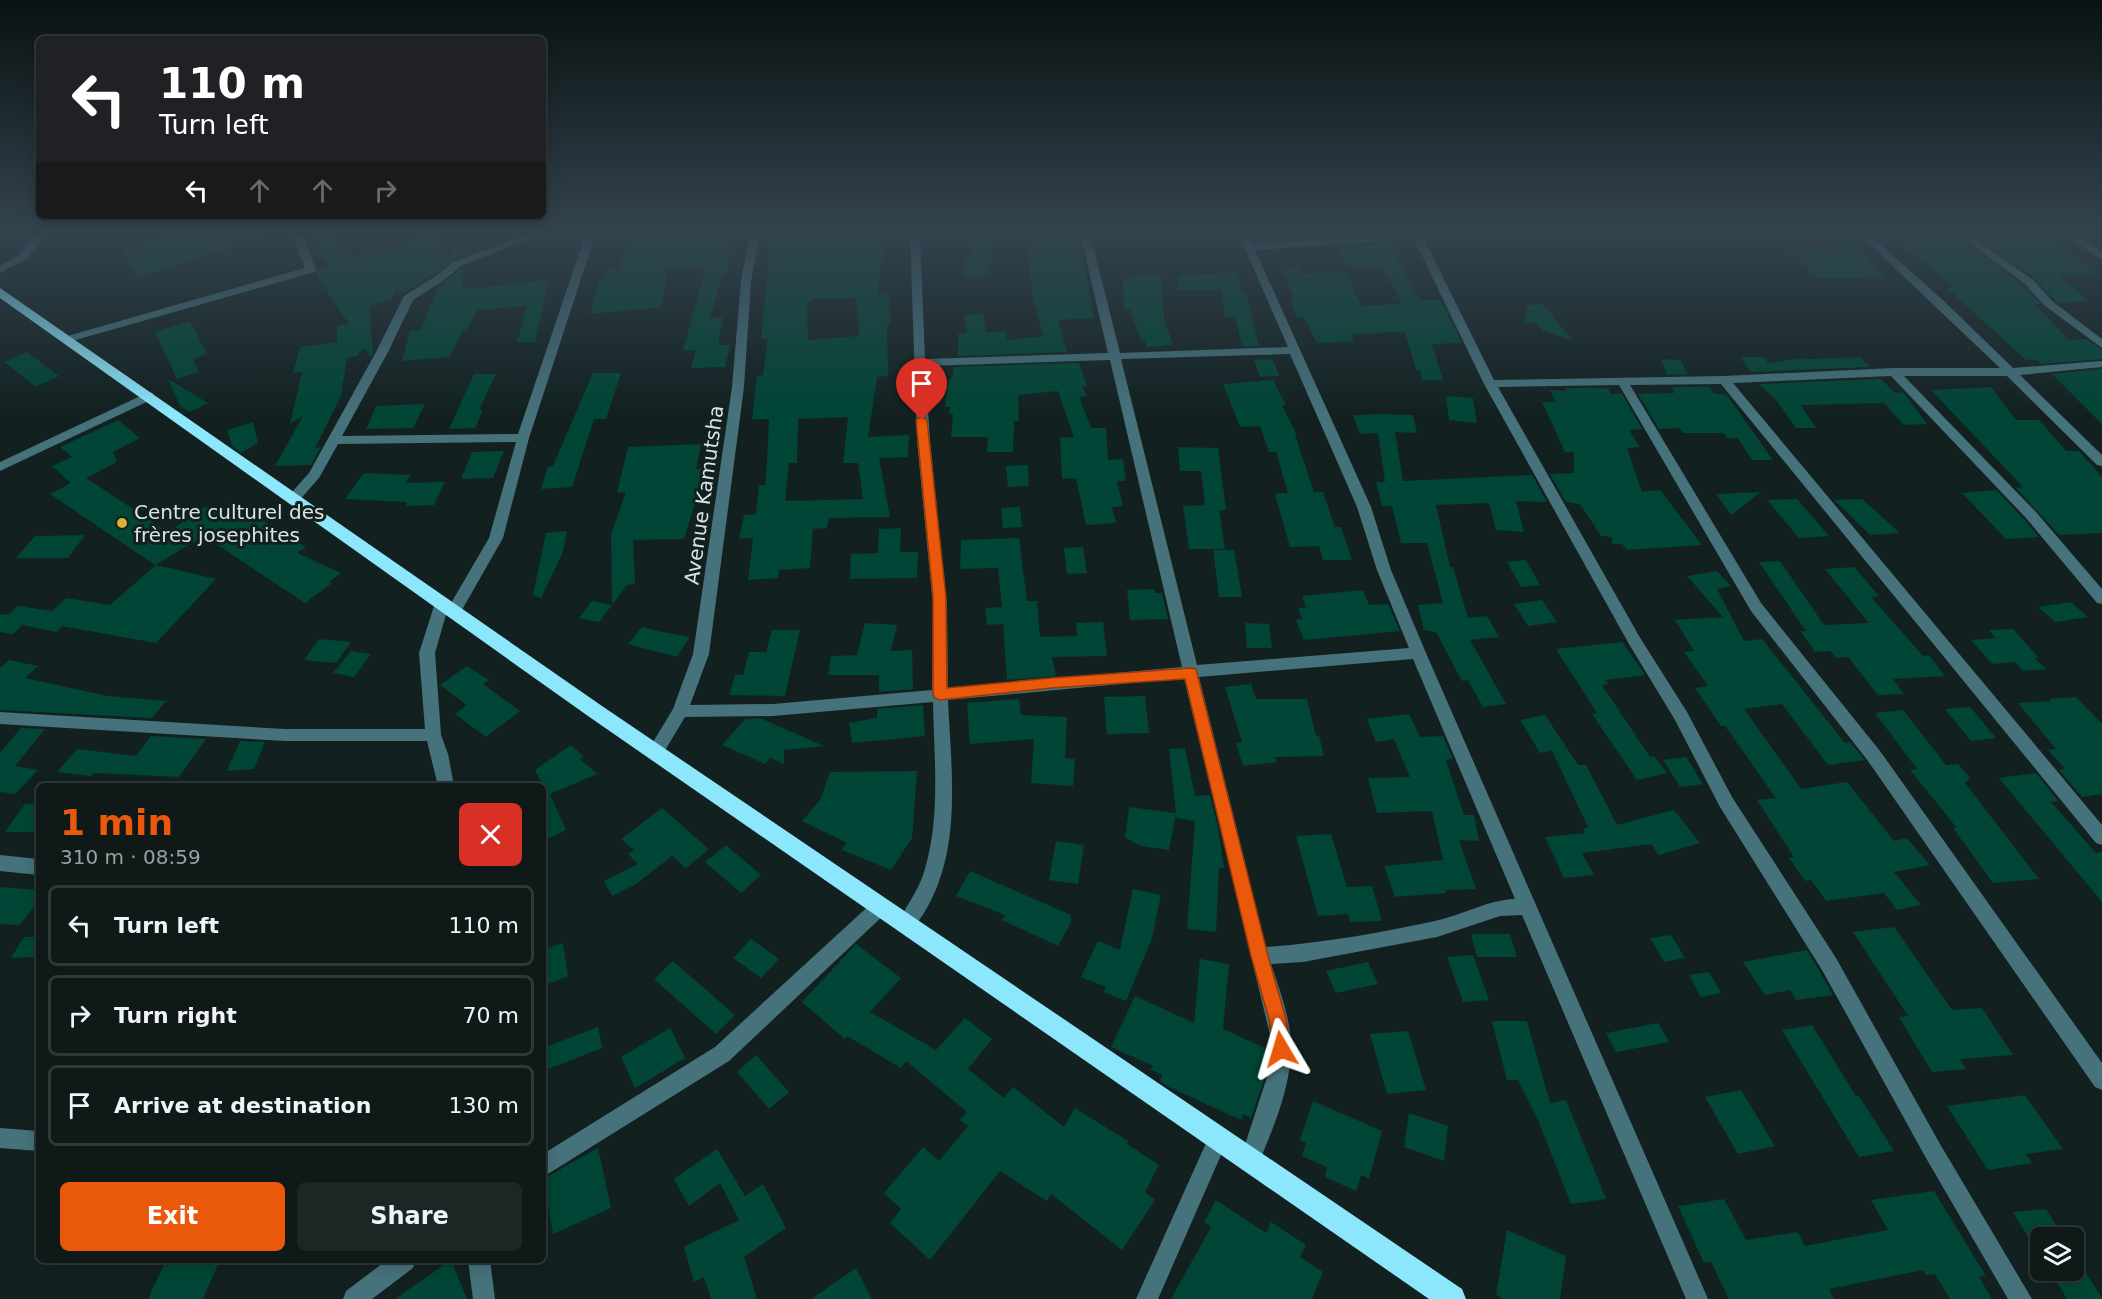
<!DOCTYPE html>
<meta charset="utf-8">
<style>
:root{--surface:#0e1918;--page:#1c2625;--text:#f1f3f6;--muted:#9ba0a2;--line:#2e3837;--accent:#ea580c}
body{margin:0;font-family:"DejaVu Sans",sans-serif;background:var(--page);color:var(--text);height:100vh;display:flex;flex-direction:column;font-size:22px;white-space:nowrap}
*{box-sizing:border-box;margin:0}
p{font-size:20px;color:var(--muted)}
.icon{flex:none;width:33px;height:33px;fill:none;stroke:currentColor;stroke-width:2;stroke-linecap:round;stroke-linejoin:round}
.map{position:relative;flex:1;overflow:hidden}
.panel{position:absolute;left:36px;top:783px;width:510px;height:480px;display:flex;flex-direction:column;background:var(--surface);border-radius:9px;box-shadow:0 3px 15px #0003,0 0 0 2px var(--line)}
.panel>*{flex:none}
.top-card{position:absolute;left:36px;top:36px;width:510px;height:183px;border-radius:9px;box-shadow:0 3px 15px #0003,0 0 0 2px var(--line);background:#202124;color:#fff;overflow:hidden}
.buttons{position:absolute;left:2030px;top:1227px;display:grid;gap:12px}
.buttons a{display:grid;place-items:center;width:54px;height:54px;border-radius:9px;background:var(--surface);box-shadow:0 3px 15px #0003,0 0 0 2px var(--line);font-size:30px}
.pin{position:absolute;display:grid;place-items:center;width:51px;height:51px;color:#fff;margin:-62px -26px;border-radius:50% 50% 50% 0;rotate:-45deg;box-shadow:0 0 6px #0007}
.pin .icon{rotate:45deg}
.me{position:absolute;width:66px;margin:-33px;rotate:353deg;stroke-linejoin:round;filter:drop-shadow(0 0 4px #0008)}
.turn{display:flex;align-items:center;gap:21px;height:126px;padding:0 24px;font-size:27px}
.turn .icon{width:78px;height:78px;stroke-width:2.5}
.turn b{display:block;font-size:42px;line-height:51px}
.lanes{display:flex;align-items:center;height:57px;padding:0 24px;background:#0003;justify-content:center;gap:30px;direction:ltr}
.lanes .off{opacity:.35}
.round{display:grid;place-items:center;flex:none;width:63px;height:63px;border-radius:9px;background:var(--page)}
.headline{display:flex;align-items:center;justify-content:space-between;height:102px;padding:0 24px}
h1{font-size:36px;font-weight:700;line-height:45px;color:var(--accent)}
.button{display:flex;gap:12px;margin-top:auto;padding:12px 24px}
.button a{flex:1;height:69px;border-radius:9px;background:var(--accent);color:#fff;font-size:24px;font-weight:700;line-height:69px;text-align:center}
.button a+a{background:var(--page);color:var(--text)}
ul{padding:0;list-style:none}
li{display:flex;align-items:center;gap:18px;height:81px;margin:0 12px 9px;padding:0 12px;border:3px solid var(--line);border-radius:9px}
li div{flex:1}
li b{display:block;font-size:22px}
li em{font-style:normal}
.map>svg:first-child{display:block}
</style>
<div class="map">
<svg width="2102" height="1299" viewBox="0 0 2102 1299">
<rect width="100%" height="100%" fill="#122120"/>
<path fill="#004535" fill-rule="evenodd" d="M182,233H268V236L137,278L122,250Z
M308,233H332L350,260L432,235L449,256L455,243L458,258L403,294L396,291L392,298L369,306L373,354L370,357L365,349L359,351L358,356L347,358L341,396L315,448L321,447L311,465L275,466L303,416L290,424L302,372L293,373L300,347L337,342V326L349,324L316,274L318,271L330,267Z
M630,233H731L727,274H722L710,318L723,317L718,345H730L725,367L691,368L696,350L683,351L706,266L668,269L661,307L590,314L600,279L604,278L606,270L620,269Z
M970,233H987V241H990L991,277H964V260H971Z
M1050,233H1078L1094,318L1058,320L1067,352L958,356V334L967,333L964,315L983,314L986,332L1006,331L1007,340L1043,336L1032,293L1028,242H1051Z
M869,235L868,238H884L878,293L889,292L890,325H887L888,376L877,377L868,437L909,435L908,457L879,458L890,517L829,518L827,528L813,529L810,568L779,570L778,578L748,580L753,538L739,539L744,515L756,514L759,485H765L767,465L769,419H752L757,376L763,375L768,339H761L769,260L768,241L811,236ZM856,298L859,336L808,340L807,302H811L812,299ZM848,417L843,463H858L863,499L785,501L789,463H797L798,419Z
M1977,237H2010L2018,242L2055,241L2098,275L2059,276L2090,301L2058,303L2034,278Z
M1932,238H1959L2023,286L2040,304H2034L2069,340L2086,339L2102,350V359L2041,364L2037,360H2026L1947,288H1955L1899,242H1936Z
M1398,242V252H1393L1420,300H1440L1462,343L1432,344L1443,380H1422L1420,370H1416L1405,332L1351,334L1354,341L1317,343L1304,317H1296L1291,301H1295L1282,269L1300,268L1302,274L1346,272L1361,306L1402,304L1382,266L1350,268L1337,247Z
M1850,245H1854L1885,277L1818,278L1787,247Z
M460,269L465,275L461,276L464,289L549,280L535,342H517L527,306L477,310L466,332L463,330L449,357L402,361L410,331L421,330L438,287Z
M1236,273L1242,293L1246,292L1259,346H1242L1235,317H1225L1221,290H1178V275Z
M1161,275L1164,320L1173,345L1147,347L1144,340H1141L1130,309L1124,310L1123,279H1130L1129,276Z
M1543,304L1572,340L1543,331L1536,322L1524,323L1528,305Z
M190,321L207,354L193,359L199,372L177,379L155,332Z
M27,352L59,376L36,387L4,362Z
M1740,357H1764L1768,363L1804,358L1806,359L1860,357L1870,367L1751,372Z
M1273,359L1279,376L1260,377L1254,360Z
M1661,359L1681,360L1687,374L1667,375Z
M1079,363L1087,386H1082L1087,396L1079,397L1091,428H1106L1108,460L1123,459L1126,481H1117L1123,506L1112,507L1116,523L1086,525L1076,478L1062,479L1060,438L1074,437L1058,391L1018,395L1019,421H1014L1013,452H987L988,437H951L953,414H949L950,407H945L947,387L950,378H952L954,367Z
M2102,369V424L2052,374Z
M593,373H621L606,419H594L572,487L541,489L548,467L553,466Z
M474,374H496L479,410H483L475,428L449,429Z
M168,379L208,403L190,412L180,406Z
M1881,379L1895,393L1903,392L1927,424L1904,425L1884,403L1801,405L1816,428H1796L1777,401L1759,384Z
M1273,380L1286,405H1282L1297,435H1295L1314,492H1323L1335,527H1341L1352,560H1323L1319,546L1290,547L1275,494L1288,493L1276,452H1269L1260,426L1240,427L1223,384Z
M1672,387H1709L1714,394H1726L1773,460H1752L1738,438H1727L1723,433H1683L1680,428L1659,429L1638,394L1674,393Z
M1991,387L2016,420H2039L2066,451H2079L2102,477V533L2059,535L2016,488L2023,487L1931,390Z
M1566,388H1608L1611,394H1622L1642,429L1629,430L1640,447L1627,448L1642,492L1660,490L1702,545L1627,550L1622,544H1612V537L1601,536L1580,504L1566,502L1550,474L1574,473V452H1565L1542,402H1556L1550,390L1567,391Z
M1446,396L1473,398L1477,423L1449,420Z
M425,404L413,428L366,429L376,406Z
M1381,414L1413,415L1417,433L1395,432L1403,481L1532,475L1547,502L1516,501L1524,532L1496,530L1489,503L1436,505L1450,567H1453L1468,618L1487,616L1499,637L1470,640L1506,704L1483,707L1468,680L1462,681L1436,632L1424,630L1418,605L1443,603L1427,543H1401L1392,506H1382L1376,482H1385L1378,433L1360,434L1353,415Z
M118,420L140,438L113,452L117,462L86,478L168,532L205,507L217,512L230,503L250,513L306,547L297,553L341,573L329,582L332,583L305,603L204,536L155,565L50,494L71,483L52,466L72,457L60,447Z
M253,422L258,443L241,453L232,446L227,430Z
M701,444L696,469L706,468L684,539L633,540L635,584L627,585L612,605L611,534L626,492L617,493L628,447Z
M1178,447L1218,448L1226,510H1219L1225,549H1189L1183,506L1205,505L1201,471H1180Z
M504,451L493,478L461,479L472,452Z
M1028,465L1029,486L1008,487L1006,466Z
M364,473L411,475L406,483L445,482L434,505L406,506L407,502L345,499Z
M1996,490L2024,519L2039,537L2006,539L1962,493Z
M1761,492L1731,515L1716,494Z
M1797,499L1829,536L1799,538L1767,500Z
M1862,499L1900,533L1870,535L1834,500Z
M1020,507L1022,527L1003,528L1001,508Z
M901,528L900,552H918L917,578L850,579L851,554L878,553L879,529Z
M567,531L563,552L541,598L533,595L546,533Z
M85,535L68,558H16L35,536Z
M1019,538L1027,601H1037L1040,637L1077,636L1076,623L1103,622L1107,656L1052,657L1056,676L1007,680L1003,624L987,625L985,608L1002,607L998,568L960,569L961,540Z
M1083,547L1087,573L1067,574L1064,548Z
M1213,550H1234L1242,597H1219Z
M1526,560L1540,585L1521,587L1507,562Z
M1780,561L1824,625L1869,623L1825,569L1854,567L1879,596L1871,597L1923,656L1929,655L1945,676L1893,679L1904,694L1878,695L1848,657L1836,658L1830,651L1815,652L1800,631H1806L1759,562Z
M156,565L216,579L156,643L62,626L57,632L22,625L13,634L0,632V614L8,615L18,606L52,611L66,598L110,605Z
M1717,571L1731,586L1717,589L1744,641L1762,639L1845,743L1850,742L1865,760L1828,765L1782,704L1744,709L1801,789L1847,782L1894,841L1907,838L1930,865L1894,872L1921,905L1897,910L1884,893L1826,901L1811,880L1805,881L1789,858L1794,857L1757,800L1776,798L1725,726H1721L1695,688L1708,686L1684,652L1694,651L1675,620L1723,617L1687,576Z
M1154,589L1155,593H1162L1168,619L1130,620L1127,590Z
M1363,590L1369,605L1388,604L1400,631L1304,640L1296,620L1302,619L1298,608L1306,607L1302,596Z
M1542,600L1557,622L1528,626L1514,604Z
M592,601L612,605L599,622L579,618Z
M2071,602L2088,617L2055,622L2038,607Z
M865,623L897,625L891,651L912,650L913,689L879,692V675H828L831,656L857,655Z
M1245,623L1269,624L1272,648H1247Z
M642,627L657,631L690,637L677,657L628,644Z
M2013,629L2039,658H2034L2046,669L2023,671L2015,662L1992,664L1971,640L1996,638L1989,630Z
M772,630H800L785,696L729,695L735,675H743L749,652H766Z
M319,639L351,642L336,663L304,660Z
M1622,642L1645,675L1605,680L1608,684L1602,685L1650,757L1654,756L1667,773L1637,780L1592,714L1597,713L1556,649Z
M351,651L371,654L354,677L333,673Z
M9,660L38,666L25,678L107,696L166,701L152,718L0,710V668Z
M467,666L489,680L483,684L520,711L486,737L455,714L467,705L440,685Z
M1251,684L1256,699H1307L1316,736H1319L1324,756L1275,757L1277,762L1243,766L1236,743L1242,742L1225,687Z
M1145,696L1149,733L1107,734L1104,697Z
M2076,697L2102,724V794L2082,797L2059,770L2065,769L2048,750L2056,749L2018,703L2051,701L2050,699Z
M1019,699L1021,715L1067,717L1065,758L1075,759L1073,786L1031,783L1034,739L970,744L967,703Z
M923,705L925,736L852,743L849,723L877,718V709Z
M1970,707L1996,738L1971,741L1945,709Z
M1903,710L1946,765L1958,764L1970,778L1965,783L2039,879L1993,883L1953,828H1957L1910,770L1917,769L1875,713Z
M1409,714L1420,737L1443,736L1453,759L1446,760L1464,815H1474L1479,841L1459,840L1476,889L1445,890L1446,893L1395,897L1384,866L1443,860L1432,811L1377,813L1368,778L1410,777L1394,739L1376,742L1367,719Z
M1545,715L1578,765H1586L1617,825L1674,810L1700,843L1659,855L1651,844L1582,853L1594,875L1564,878L1545,837L1585,833L1583,828L1588,827L1552,751L1540,753L1520,720Z
M760,718L824,746L784,750V764L770,758L765,764L722,745L745,719Z
M21,728L45,729L15,766L38,770L15,794L0,792V753Z
M151,736L206,739L179,777L94,773L91,776L57,772L77,749L136,756Z
M240,741L265,742L254,769L227,771Z
M571,745L584,757L580,759L597,774L550,794L566,830L543,841V786L535,770Z
M1185,748L1195,796L1210,795L1218,828L1224,868H1219L1216,932L1187,929L1195,821L1177,818L1176,814L1169,850L1141,846L1125,838L1129,807L1176,813L1169,749Z
M1686,757L1703,784L1680,787L1663,760Z
M917,771L912,838L891,870L842,850L847,843L802,821L820,800L830,772Z
M2036,773L2058,801L2051,802L2096,853L2102,852V902L1999,778Z
M25,804H39V832H5Z
M662,808L709,849L686,868L672,856L636,884L612,896L604,881L638,864L628,854L634,850L621,839Z
M1331,834L1347,887L1372,886L1382,921L1350,922L1348,914L1318,916L1296,836Z
M1056,841L1084,845L1078,884L1049,880Z
M726,845L761,875L741,893L705,862Z
M970,871L1071,915V922L1058,946L1002,920L1005,915L956,896Z
M0,887L39,890V900L20,925L0,924Z
M1133,889L1161,895L1152,938L1126,1001L1104,992L1106,987L1081,977L1098,941L1120,950Z
M1894,927L1952,1010L1982,1008L2013,1055L1960,1059L1966,1069L1932,1072L1899,1017L1908,1016L1853,932Z
M1471,934H1510L1517,957H1477Z
M1671,935L1685,958L1664,962L1650,938Z
M24,937H39V957L11,958Z
M751,939L779,959L761,978L733,958Z
M563,943L568,976L543,986V950Z
M856,944L901,978L870,1012L936,1050L965,1018L992,1039L968,1069L1004,1098L1013,1087L1064,1127L1075,1108L1128,1141L1127,1144L1159,1165L1145,1192L1155,1200L1122,1250L1051,1194L1047,1201L1000,1171L930,1260L890,1223L901,1209L884,1193L923,1147L939,1161L968,1126L960,1120L967,1112L906,1061L901,1068L847,1036L845,1039L802,1002Z
M1807,950L1833,995L1796,1000L1790,990L1765,995L1743,962Z
M1473,955L1489,1000L1463,1002L1447,957Z
M1200,959L1229,964L1223,1029L1267,1049L1266,1074L1251,1118L1243,1114L1241,1120L1167,1086L1160,1081L1162,1075L1151,1070L1153,1066L1111,1047L1135,996L1194,1023Z
M673,961L735,1015L716,1034L654,979Z
M1368,962L1378,984L1336,993L1326,971Z
M1709,972L1721,993L1701,997L1689,975Z
M1492,1021H1527L1550,1103L1566,1100L1606,1199L1571,1204L1538,1120L1518,1080H1507Z
M1658,1023L1669,1042L1616,1052L1606,1033Z
M1812,1025L1856,1096H1859L1894,1151L1859,1157L1782,1030Z
M598,1027L602,1048L543,1071V1048Z
M670,1028L685,1058L635,1088L621,1057Z
M1408,1031L1426,1090L1387,1094L1370,1034Z
M756,1055L789,1092L769,1109L737,1072Z
M1741,1090L1775,1146L1738,1154L1705,1097Z
M2025,1095L2063,1149L2026,1154L2032,1163L1988,1170L1947,1106Z
M1313,1101L1382,1131L1369,1179L1361,1175L1356,1191L1325,1177L1327,1167L1302,1156L1306,1143L1300,1140Z
M1409,1113L1448,1126L1444,1161L1404,1147Z
M598,1148L611,1208L553,1234L543,1179Z
M717,1149L745,1196L763,1184L786,1228L744,1257L757,1299H711L704,1277L694,1282L684,1247L739,1220L720,1183L689,1206L674,1179Z
M1934,1191L1986,1276L1979,1277L1992,1299H1950L1935,1274L1926,1275L1923,1270L1829,1289L1834,1299H1729L1711,1262L1704,1263L1678,1206L1724,1199L1746,1240L1798,1232L1805,1246L1888,1230L1871,1200Z
M1216,1200L1266,1233L1271,1222L1306,1245L1300,1257L1323,1272L1312,1299H1171L1211,1227L1204,1222Z
M2046,1209L2064,1238H2040V1257L2013,1212Z
M1507,1230L1566,1256L1560,1299H1504L1496,1295Z
M2073,1252L2102,1298V1299H2067L2049,1270H2073Z
M166,1260H220L203,1299H148Z
M451,1260L467,1299H395Z
M856,1268L872,1299H811Z"/>
<g fill="none" stroke-linecap="round" stroke-linejoin="round">
<path fill="#46727c" fill-rule="evenodd" d="M35,233H45L28,258L0,273V266L20,254Z
M292,233H302L316,270L315,272L72,341L68,342L62,339L64,337L305,268Z
M531,233H544L461,266L444,280L413,300L388,352L342,436L518,434L586,233H596L529,438L503,538L459,615L454,616L447,611L435,653L441,735L448,754L454,786H438L427,741H285L0,724V712L285,729H425L419,653L435,603L437,599H447L449,603L447,610L489,538L516,442L338,444L319,478L297,503L292,504L285,500L309,473L376,352L404,296L436,276L453,262Z
M750,233H760L751,281L744,387L709,654L690,705L773,704L932,690L933,606L917,440L910,233H920L925,359L1108,353L1080,233H1090L1120,353L1288,347L1238,233H1248L1253,244L1421,233L1494,380L1724,376L1894,368H2000L1858,233H1868L1945,302L2013,368L2102,361V367L2020,375L2102,455V466L2097,465L2007,376H1904L2036,512L2102,589V604L2097,603L2026,518L1891,376L1733,383L2102,825V845L2096,843L1721,384L1630,385L1761,603L1880,751L2102,1063V1090L2095,1087L1868,761L1751,611L1619,385L1498,387L1639,636L1687,712L1732,797L1836,958L1940,1144L2032,1299H2008L1926,1158L1822,970L1720,807L1675,720L1629,644L1484,384L1414,239L1255,250L1371,507L1391,570L1426,653L1708,1299H1686L1522,915L1500,916L1437,937L1303,962L1271,964C1280,991 1291,1019 1291,1048C1291,1088 1272,1131 1257,1167L1250,1170L1243,1167L1240,1160L1268,1074L1270,1035L1184,678L948,700C951,770 963,850 924,913C918,921 915,930 906,933L900,931L897,925C905,907 918,892 924,872C941,818 934,758 933,702L773,716L685,717L661,757L655,759L649,757L647,752L673,709L693,654L732,387L741,281ZM1290,354L1357,507L1377,570L1409,648L1197,665L1121,359ZM1110,360L1182,667L948,688L947,606L930,440L925,366ZM1413,659L1515,899C1487,900 1463,915 1435,921C1380,933 1322,943 1266,947L1199,677Z
M1956,233H1967L2033,280L2052,301L2102,339V348L2044,305L2025,284Z
M2063,233H2074L2102,252V260Z
M149,392L153,393V399L0,471V462Z
M0,855L39,859V875L0,871Z
M880,899L886,901L889,907L886,913L729,1061L543,1177V1154L715,1047L874,901Z
M0,1128L39,1131V1151L0,1148Z
M1218,1129L1225,1132L1228,1139L1158,1299H1136L1211,1132Z
M387,1260H416L413,1268L372,1299H343L346,1291Z
M468,1260H490L495,1299H473Z"/>
<path fill="#8ce7fc" fill-rule="evenodd" d="M0,288L602,706L1462,1289L1466,1299H1429L588,716L0,298Z"/>
</g>
<linearGradient id="sky" x2="0" y2="1"><stop stop-color="#0a1212"/><stop offset="0.56" stop-color="#33434e"/><stop offset="1" stop-color="#33434e" stop-opacity="0"/></linearGradient>
<rect width="2102" height="414" fill="url(#sky)"/>
<path fill="#ea580c" stroke="#983908" stroke-width="1.5" d="M922,416L927,420L946,597L947,688L1051,678L1191,668L1196,669L1268,956L1286,1019L1290,1049L1288,1055L1281,1057L1275,1055L1269,1019L1251,956L1185,679L1051,688L940,700L935,698L933,694V597L916,420Z"/>
<circle fill="#dfb033" stroke="#122120" stroke-width="2" cx="122" cy="523" r="6"/>
<g text-anchor="middle" dominant-baseline="central" stroke-width="6" stroke-linejoin="round" paint-order="stroke">
<g font-size="20" fill="#dbe4e4" stroke="#122120">
<text transform="translate(704 495) rotate(-82)">Avenue Kamutsha</text>
</g>
<g font-size="20" fill="#dbe4e4" stroke="#122120" text-anchor="start">
<text x="134" y="512">Centre culturel des<tspan x="134" dy="23">frères josephites</tspan></text>
</g>
</g>
</svg>
<div class="buttons">
<a><svg class="icon" aria-label="layers" viewBox="0 0 24 24"><path d="M12 4l9 5-9 5-9-5zM3 14l9 5 9-5"/></svg></a>
</div>
<div class="pin" style="left:922px;top:420px;background:#d93025"><svg class="icon" aria-label="arrive" viewBox="0 0 24 24"><path d="M6 21V4h12l-3 4 3 4H6"/></svg></div>
<svg class="me" style="left:1281px;top:1049px" viewBox="-20 -20 40 40"><path d="M0-17L14 15 0 8-14 15z" fill="#ea580c" stroke="#fff" stroke-width="4"/></svg>
<div class="top-card">
<div class="turn"><svg class="icon" aria-label="left" viewBox="0 0 24 24"><path d="M17 20v-9H6M10 6l-5 5 5 5"/></svg><div><b>110 m</b>Turn left</div></div>
<div class="lanes"><svg class="icon" aria-label="left" viewBox="0 0 24 24"><path d="M17 20v-9H6M10 6l-5 5 5 5"/></svg><svg class="icon off" aria-label="ahead" viewBox="0 0 24 24"><path d="M12 20V5M6 11l6-6 6 6"/></svg><svg class="icon off" aria-label="ahead" viewBox="0 0 24 24"><path d="M12 20V5M6 11l6-6 6 6"/></svg><svg class="icon off" aria-label="right" viewBox="0 0 24 24"><path d="M7 20v-9h11M14 6l5 5-5 5"/></svg></div>
</div>
<section class="panel">
<div class="headline"><div><h1>1 min</h1><p>310 m · 08:59</p></div><a class="round" style="background:#d93025;color:#fff"><svg class="icon" aria-label="close" viewBox="0 0 24 24"><path d="M6 6l12 12M18 6L6 18"/></svg></a></div>
<ul>
<li><svg class="icon" aria-label="left" viewBox="0 0 24 24"><path d="M17 20v-9H6M10 6l-5 5 5 5"/></svg><div><b>Turn left</b></div><em>110 m</em></li>
<li><svg class="icon" aria-label="right" viewBox="0 0 24 24"><path d="M7 20v-9h11M14 6l5 5-5 5"/></svg><div><b>Turn right</b></div><em>70 m</em></li>
<li><svg class="icon" aria-label="arrive" viewBox="0 0 24 24"><path d="M6 21V4h12l-3 4 3 4H6"/></svg><div><b>Arrive at destination</b></div><em>130 m</em></li>
</ul>
<div class="button"><a>Exit</a><a>Share</a></div>
</section>
</div>
